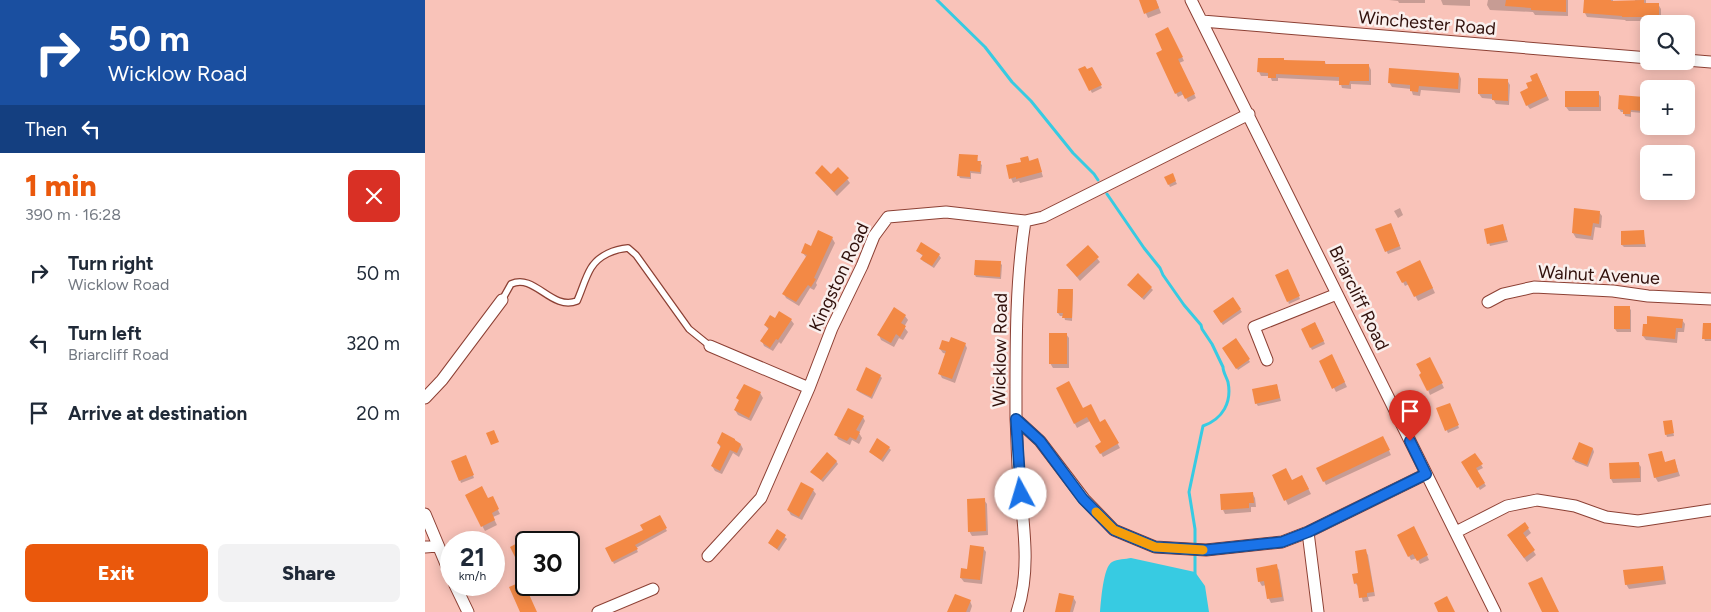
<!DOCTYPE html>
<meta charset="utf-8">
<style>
:root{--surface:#fff;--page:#f2f2f3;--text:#1f2937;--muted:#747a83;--accent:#ea580c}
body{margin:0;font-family:Figtree,sans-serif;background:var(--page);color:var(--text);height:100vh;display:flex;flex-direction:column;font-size:19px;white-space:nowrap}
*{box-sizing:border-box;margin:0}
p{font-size:16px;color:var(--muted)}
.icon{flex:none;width:28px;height:28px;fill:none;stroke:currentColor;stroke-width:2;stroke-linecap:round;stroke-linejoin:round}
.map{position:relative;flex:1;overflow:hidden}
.details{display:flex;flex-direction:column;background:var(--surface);width:425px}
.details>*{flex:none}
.banner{background:#1a4fa0;color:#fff;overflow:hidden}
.controls{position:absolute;left:1215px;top:15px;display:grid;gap:10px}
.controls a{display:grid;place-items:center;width:55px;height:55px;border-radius:8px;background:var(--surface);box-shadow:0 2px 12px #0003;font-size:25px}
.speed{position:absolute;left:15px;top:531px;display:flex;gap:10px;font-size:25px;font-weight:700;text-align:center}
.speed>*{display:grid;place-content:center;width:65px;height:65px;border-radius:50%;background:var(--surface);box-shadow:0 2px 12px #0003;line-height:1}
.speed small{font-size:12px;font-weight:400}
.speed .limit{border:2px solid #111;border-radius:8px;background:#fff;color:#111}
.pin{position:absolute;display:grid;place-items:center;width:42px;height:42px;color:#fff;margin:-51px -21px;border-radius:50% 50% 50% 0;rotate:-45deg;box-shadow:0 0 5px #0007}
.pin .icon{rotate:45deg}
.me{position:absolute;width:55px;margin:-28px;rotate:354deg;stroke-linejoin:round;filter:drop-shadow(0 0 4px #0008)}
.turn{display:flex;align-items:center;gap:18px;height:105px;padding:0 25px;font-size:22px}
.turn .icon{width:65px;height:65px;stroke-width:2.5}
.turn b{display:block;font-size:35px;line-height:42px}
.then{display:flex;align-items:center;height:48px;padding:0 25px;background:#0003;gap:10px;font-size:19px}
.round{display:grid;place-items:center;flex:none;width:52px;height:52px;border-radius:8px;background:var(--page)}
.summary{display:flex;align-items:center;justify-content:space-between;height:85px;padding:0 25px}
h1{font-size:30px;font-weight:800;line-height:38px;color:var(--accent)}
.action{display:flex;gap:10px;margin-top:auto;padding:10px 25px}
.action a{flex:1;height:58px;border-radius:8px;background:var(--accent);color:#fff;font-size:20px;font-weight:800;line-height:58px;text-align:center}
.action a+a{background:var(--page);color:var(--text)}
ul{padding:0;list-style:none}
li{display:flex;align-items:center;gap:15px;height:70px;padding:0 25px}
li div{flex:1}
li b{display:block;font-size:19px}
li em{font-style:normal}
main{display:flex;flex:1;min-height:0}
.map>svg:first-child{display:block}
</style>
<main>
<section class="details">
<div class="banner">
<div class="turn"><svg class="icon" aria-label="right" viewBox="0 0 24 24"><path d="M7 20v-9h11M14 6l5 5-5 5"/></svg><div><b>50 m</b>Wicklow Road</div></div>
<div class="then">Then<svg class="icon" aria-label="left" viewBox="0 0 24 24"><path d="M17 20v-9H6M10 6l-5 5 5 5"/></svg></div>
</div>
<div class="summary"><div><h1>1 min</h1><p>390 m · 16:28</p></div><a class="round" style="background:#d93025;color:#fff"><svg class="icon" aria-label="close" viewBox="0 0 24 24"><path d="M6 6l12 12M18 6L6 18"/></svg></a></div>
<ul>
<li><svg class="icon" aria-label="right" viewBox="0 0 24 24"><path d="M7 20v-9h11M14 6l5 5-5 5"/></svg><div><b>Turn right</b><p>Wicklow Road</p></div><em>50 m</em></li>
<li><svg class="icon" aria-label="left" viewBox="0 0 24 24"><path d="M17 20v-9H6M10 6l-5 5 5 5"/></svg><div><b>Turn left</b><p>Briarcliff Road</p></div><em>320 m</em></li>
<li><svg class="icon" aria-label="arrive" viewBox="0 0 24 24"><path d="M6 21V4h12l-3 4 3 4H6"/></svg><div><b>Arrive at destination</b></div><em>20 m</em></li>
</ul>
<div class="action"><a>Exit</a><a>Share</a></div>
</section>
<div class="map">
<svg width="1286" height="612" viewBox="0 0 1286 612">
<rect width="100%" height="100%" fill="#f9c3b9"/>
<path fill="#37cbe2" d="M706,558L770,572L780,586L784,612H675C676,602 678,567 687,562C692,559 701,559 706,558Z"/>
<path fill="#0003" d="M715,0H731L736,13L723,18Z
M964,0H1000V3H974L973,1Z
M1016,0H1045V6L1018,5Z
M1063,0H1143V16L1110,15L1108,12L1065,10L1062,5Z
M1160,0H1188V3L1210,2V0H1221V4H1233L1236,9V21H1201L1200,20L1162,17L1160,13Z
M745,32L759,61L754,63L771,98L763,102L759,94L753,97L751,93L739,50Z
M860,62H900L901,65L944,66L946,70V85L926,84V89L917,88L915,81L853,78V81H847L845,76H836L834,72Z
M667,68L677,88L667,93L655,70L662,71Z
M1034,74L1036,79L1035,93L996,90L995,96L988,95L986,89L967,87L964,82Z
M1114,78L1124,100L1105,109L1102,105L1105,88Z
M1054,80H1082L1085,85L1084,105L1071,104L1068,99L1057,98L1054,94Z
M1173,93L1176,97V111H1144L1141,107Z
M1218,98L1219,100L1218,113L1206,112V117L1200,116L1199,112H1196L1194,109Z
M1261,99H1263L1266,103L1265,117H1261Z
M552,156L553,162L557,165L556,174L546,173V179L535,178L534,176Z
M603,157L605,162L613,160L618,177L595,183L594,181L588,183L586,178Z
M391,173L422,179L425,183L412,196Z
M747,175L752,184L745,187L741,178Z
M975,208L978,215L973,218L969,211Z
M1150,209L1174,212L1177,216L1176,228L1170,227L1168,240L1151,238L1148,233Z
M1078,226L1083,242L1065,246L1060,230Z
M967,227L976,249L963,254L952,230Z
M1218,231L1221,247H1199L1197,245Z
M407,238L410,243L391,283L392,285L389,290L385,288L374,306L361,298L359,294L382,258L377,252Z
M663,247L675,262L655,281L642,265Z
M492,251L514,255L516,258L509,268L498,261L497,259L498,256Z
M575,263L577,265L576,279L551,277L550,275Z
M997,266L1010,293L993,301L984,284L980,286L973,272Z
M864,274L875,299L864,304L863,301Z
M705,287L726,288L728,290L719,300Z
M647,290L648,293L647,321L640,320L639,316H635L633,313Z
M808,299L817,312L798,325L789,312Z
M1204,308L1206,310V332H1192L1190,329Z
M480,316L483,320L479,327L483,332L478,340L474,338L469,347L456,340L454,335Z
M350,319L366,320L369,324L356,344L354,342L348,351L339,346L337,341L344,330L340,325Z
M1257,320L1260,324L1259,332H1253L1252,343L1221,340L1218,336Z
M890,323L900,344L887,350L877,329Z
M1286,324V341H1280L1279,338Z
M641,334L644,338V368H628L625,363Z
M810,340L825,362L813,370L799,348Z
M525,344H540L542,348L530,383L517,378L515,374L522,354L518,353L515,349Z
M909,360L922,387L911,392L909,388Z
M1007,363L1019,388L1005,395L1003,390Z
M455,376L457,378L447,399L434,392L432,390Z
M852,385L856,401L833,406L831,403Z
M632,388L675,423L680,421L695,448L678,457L672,446L678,443L665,421L652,428Z
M335,393L338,398L326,421L313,415L310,410L315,401L313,398Z
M1026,407L1034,428L1023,433L1012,409Z
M438,417L440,421L434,433L437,438L434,444L427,440L425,445L413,439L411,434Z
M1246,421L1249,436L1242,437L1241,434Z
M960,442L966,455L901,485L899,481Z
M293,443L316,445L318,449L314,457L308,453L297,474L290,471L287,466L296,448Z
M1154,444L1168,449L1169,452L1163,467L1150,462L1149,459Z
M464,448L466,450L458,462L445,452Z
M1236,452L1240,463L1250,461L1255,476L1233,482L1230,477Z
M1050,455L1058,468L1052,471L1061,486L1055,490L1038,462Z
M42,459L49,478L36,483L35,480Z
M411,461L413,464L398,482L387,472Z
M1213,463L1216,467V482L1188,483L1186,479Z
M849,475L867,481L879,480L886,494L863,505Z
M388,490L391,494L377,520L366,515L363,510Z
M827,493L830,498L831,507H826V512L800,514L798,510Z
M41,496L63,500L67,498L75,514L68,517L72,525L60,531Z
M559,500L562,504L563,535L547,536L544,531Z
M234,517L242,531L211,548L213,552L189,564L182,548L219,531Z
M1100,524L1106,533L1100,538L1111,555L1102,562L1086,540Z
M352,531L362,539L354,551L344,543Z
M991,532L1004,560L995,564L992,558L986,560L984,556Z
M558,548L561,552L557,584L539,582L536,578Z
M940,550L943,555L950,596L943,597L944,601L938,602L934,587L930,583L935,574Z
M851,566L854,570L859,601L846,603L844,599L841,585L837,586L834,581Z
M1237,567L1239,571L1241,584L1204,589L1201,584Z
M648,597L651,602L648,612H631Z
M545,601L547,606L545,612H524Z"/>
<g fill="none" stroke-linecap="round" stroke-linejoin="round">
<path stroke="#37cbe2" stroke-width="3" d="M512,0L560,47L587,82L606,101L648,153L669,174L673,180
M682,194L719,248L735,268L738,275L759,305L776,325L777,329L787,344L798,367C798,372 801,376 803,382C807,402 798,419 778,426L764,492L770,529V546
M770,552V574"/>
</g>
<path fill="#f38945" d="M714,0H731L734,8L719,14Z
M1081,0H1141V12L1106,10V8L1080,6Z
M1159,0H1186V1L1219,0V3H1234V17H1197V16L1158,13Z
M743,27L758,57L753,59L770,94L760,99L756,91L750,94L731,53L737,50L730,34Z
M833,58H859V60L900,61V64H944V81H925L924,85H914V77L851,74V78H843V73L832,72Z
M660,66L662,69L667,67L677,85L664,91L653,69Z
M964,68L1034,73L1033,89L994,86L993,92L985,91V85L963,83Z
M1112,73L1122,96L1101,106L1095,92L1103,88L1101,83L1107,81L1105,76Z
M1053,78L1083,79V101L1067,100V94H1053Z
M1140,91H1174V107H1140Z
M1194,95L1219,97L1218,111L1206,110L1205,114H1198V110L1193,109Z
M534,154L553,155L552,161H556L555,172L545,171V177L532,176Z
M603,156L604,161L613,158L617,172L591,179V177L584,179L581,165L596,162L595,158Z
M397,165L406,174L413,167L424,178L409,192L390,173Z
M748,173L751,181L743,185L739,177Z
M1149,208L1175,211L1174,224L1168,223L1166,236L1147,233Z
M966,223L975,246L960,252L950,229Z
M1078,224L1082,240L1062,244L1059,229Z
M393,230L408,237L389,278L391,279L386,287L383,285L371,302L357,294L382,255L376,253L380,243L386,246Z
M1219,230L1220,244L1196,245V231Z
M496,242L515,254L507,266L495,259L498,255L491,251Z
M663,245L674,257L652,277L641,265Z
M550,260L576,261L575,277L549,275Z
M995,260L1008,288L989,297L981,281L977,283L971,272Z
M863,269L875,296L862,302L850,275Z
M713,273L727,287L717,298L702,285Z
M633,289H648L647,318H637L638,313H632Z
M808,297L816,309L796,323L788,311Z
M1189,306H1205V329H1189Z
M469,307L481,315L476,323L481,326L475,337L471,334L466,343L452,335Z
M354,311L367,319L353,340L351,339L345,348L335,341L344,328L339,325L345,315L350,318Z
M1222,316L1258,319L1257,328H1251L1250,339L1217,336L1218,324H1222Z
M890,322L899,341L885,348L876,329Z
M1278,323H1286V339H1277Z
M624,333H642V364H624Z
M526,337L541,343L527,379L513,374L521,351L514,349L517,340L524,342Z
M811,338L825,359L811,369L797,348Z
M907,354L920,382L907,389L894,361Z
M1005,357L1018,383L1002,391L994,375L996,373L991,364Z
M441,367L456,375L446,397L431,390Z
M644,381L658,408L666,404L675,422L680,419L694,443L675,454L670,446L676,442L662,417L649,424L631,388Z
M319,384L336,392L324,418L309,410L314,400L311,398Z
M852,384L855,398L830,404L827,389Z
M1025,403L1034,425L1020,431L1011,408Z
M423,408L439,416L431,430L435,432L431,440L425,437L422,441L409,435Z
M1247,420L1249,433L1240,435L1238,421Z
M69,430L74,442L66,445L61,433Z
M297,432L310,439V440L316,444L312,453L305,450L295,471L286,466L296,446L292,443Z
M958,436L965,450L898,482L891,468Z
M452,438L465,447L456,460L444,452Z
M1154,442L1168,448L1162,465L1147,459Z
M1237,451L1240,462L1250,459L1253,472L1229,478L1223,454Z
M402,452L412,461L396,480L385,472Z
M1050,453L1058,464L1051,468L1060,483L1052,488L1036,462Z
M41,455L49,475L34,481L26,461Z
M1214,462L1215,478L1185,479L1184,463Z
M861,468L867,480L877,475L884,489L859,501L847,475Z
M376,482L389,489L374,517L362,510Z
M57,486L63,498L68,496L74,509L67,513L70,520L56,527L40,495Z
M828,492L829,503H824V508L796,510L795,494Z
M560,498L561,531L543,532L542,499Z
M235,515L242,528L210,545L213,549L187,562L180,548L218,530L215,525Z
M1100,522L1104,528L1098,533L1110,550L1099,558L1082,535Z
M989,526L1003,555L992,561L988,554L983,557L972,535Z
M352,529L361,535L352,549L343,543Z
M98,540L101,547V579L85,547Z
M545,545L559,547L555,580L535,578L536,568L542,569Z
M941,549L949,592L942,593V597L934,598L932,583L929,584L927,574L933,573L930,551Z
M852,564L857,597L842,599L839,581L833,582L831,568Z
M1238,566L1239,580L1200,585L1198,570Z
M1117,577L1134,612H1117L1103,583Z
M98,581L112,612H95L84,587Z
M634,593L649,596L645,612H630Z
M530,594L546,600L541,612H522Z
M1022,596L1030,612H1013L1009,603Z"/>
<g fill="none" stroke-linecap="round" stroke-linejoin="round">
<defs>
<path id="service" d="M77,300L86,284C110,273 126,311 152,301C157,290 160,278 166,268C174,255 190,249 203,248L211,255L264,329L285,346"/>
<path id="minor" d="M766,0L1070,612
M777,21L1224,58
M1261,60L1286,62
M600,221C590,286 591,353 591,419L615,441L659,499L689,530L730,547L781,550L857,542L883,532L1001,474
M1063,302L1078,294L1109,287L1188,291L1223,296L1286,299
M285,346L384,388
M842,360L829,327L912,294
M0,398L17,380L77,300
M591,419C592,434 592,450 593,465C596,514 608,565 592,612
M0,514L26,576
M883,532L893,612
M1031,532L1082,506L1112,500L1150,506L1181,517L1213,521L1286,510
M0,547L13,546
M283,556L336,498L384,388L407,328L437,266L449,236L463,217L521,212L600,221L618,217L824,114
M30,585L43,612
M173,612L228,589"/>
</defs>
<use href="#service" stroke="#8c4034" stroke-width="8"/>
<use href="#minor" stroke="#8c4034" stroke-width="13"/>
<use href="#service" stroke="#fff" stroke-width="5.5"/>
<use href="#minor" stroke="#fff" stroke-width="11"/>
</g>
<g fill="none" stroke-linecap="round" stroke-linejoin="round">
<defs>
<path id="route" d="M596,494L591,419L615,441L658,499L689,530L730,547L781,550L857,542L883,532L1001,474L985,441"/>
</defs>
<use href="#route" stroke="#114b97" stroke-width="12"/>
<use href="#route" stroke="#1a73e8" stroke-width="9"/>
<path stroke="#f59e0b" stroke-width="9" d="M671,512L689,530L730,547L778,550"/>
</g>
<g text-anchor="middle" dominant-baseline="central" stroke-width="5" stroke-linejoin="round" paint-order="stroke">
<g font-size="18" fill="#31110c" stroke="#faf0ee">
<text transform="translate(1002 23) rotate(5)">Winchester Road</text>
<text transform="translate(1174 275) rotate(3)">Walnut Avenue</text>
<text transform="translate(414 277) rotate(-65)">Kingston Road</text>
<text transform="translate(934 298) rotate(64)">Briarcliff Road</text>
<text transform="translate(575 350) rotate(-89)">Wicklow Road</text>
</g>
</g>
</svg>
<div class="controls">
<a><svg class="icon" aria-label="search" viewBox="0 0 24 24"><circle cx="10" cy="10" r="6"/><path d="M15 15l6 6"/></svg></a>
<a>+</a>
<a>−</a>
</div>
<div class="speed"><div>21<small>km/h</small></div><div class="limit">30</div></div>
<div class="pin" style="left:985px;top:441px;background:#d93025"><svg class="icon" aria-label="arrive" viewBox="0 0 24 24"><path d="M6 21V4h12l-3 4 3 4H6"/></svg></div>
<svg class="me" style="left:596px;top:494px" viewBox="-20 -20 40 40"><circle r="19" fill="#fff"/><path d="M0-13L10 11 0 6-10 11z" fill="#1a73e8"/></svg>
</div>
</main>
